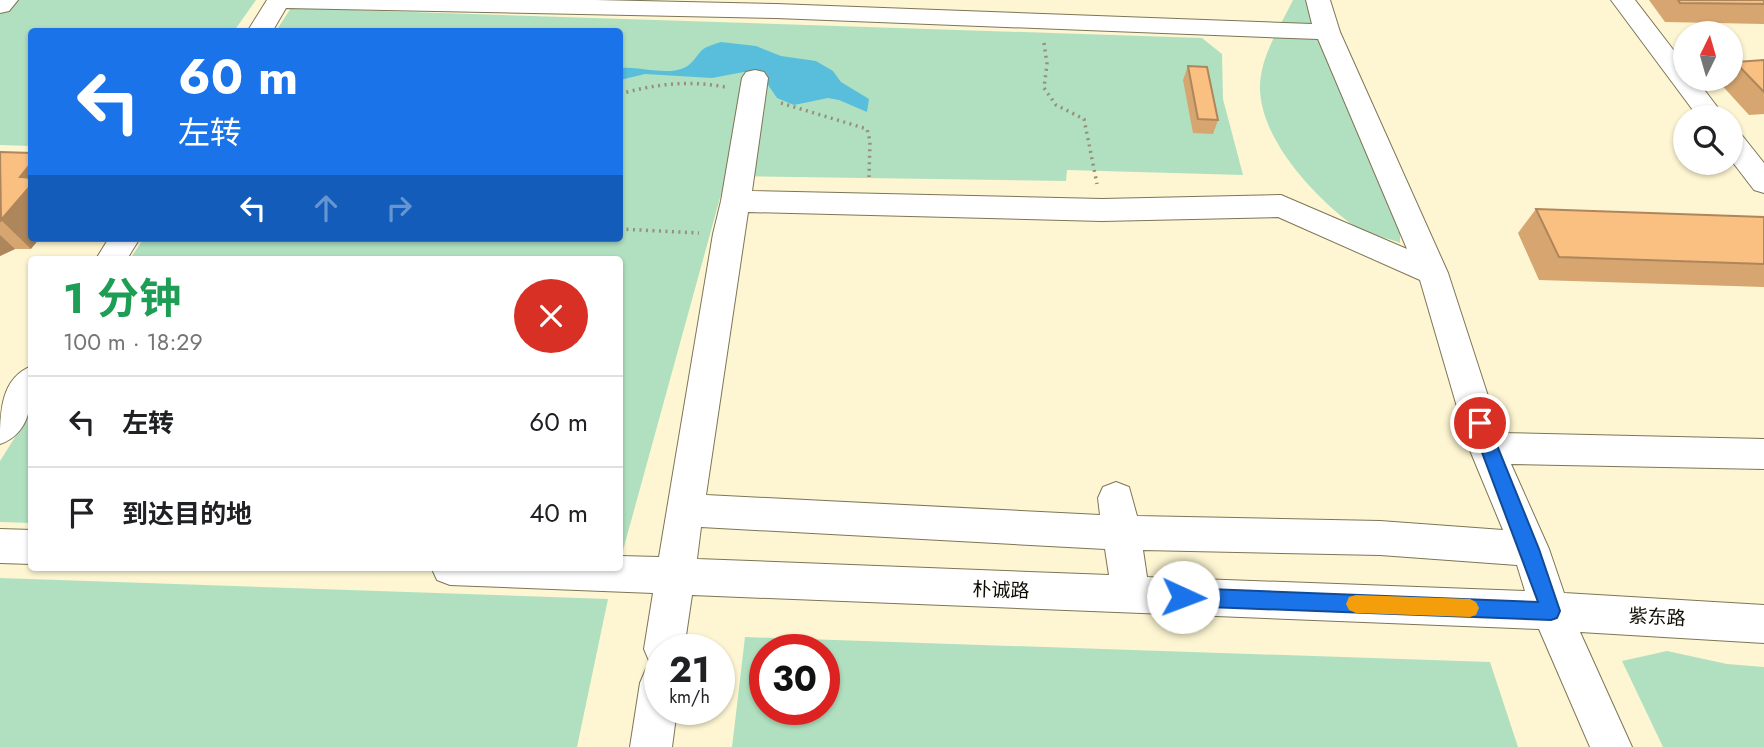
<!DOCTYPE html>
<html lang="zh">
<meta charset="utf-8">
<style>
:root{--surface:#fff;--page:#f6f6f6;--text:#202124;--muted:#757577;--line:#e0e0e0}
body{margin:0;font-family:Jost,"Noto Sans SC",sans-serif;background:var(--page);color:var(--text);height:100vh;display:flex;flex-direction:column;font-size:26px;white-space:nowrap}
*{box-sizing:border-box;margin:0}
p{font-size:23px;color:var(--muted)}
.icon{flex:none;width:38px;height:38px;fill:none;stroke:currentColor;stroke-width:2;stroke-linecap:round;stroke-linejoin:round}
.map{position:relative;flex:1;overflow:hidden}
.details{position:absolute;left:28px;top:256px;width:595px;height:315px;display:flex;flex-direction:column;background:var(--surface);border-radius:7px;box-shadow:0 2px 5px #0004}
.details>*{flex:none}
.hud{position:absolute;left:28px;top:28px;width:595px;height:214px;border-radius:7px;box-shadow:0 2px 5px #0004;background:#1a73e8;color:#fff;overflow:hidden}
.needle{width:46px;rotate:5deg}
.buttons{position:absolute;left:1673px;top:21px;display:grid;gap:14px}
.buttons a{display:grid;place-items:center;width:70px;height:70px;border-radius:50%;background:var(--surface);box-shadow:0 2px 5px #0004;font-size:35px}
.speed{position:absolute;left:644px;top:634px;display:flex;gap:14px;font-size:35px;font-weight:700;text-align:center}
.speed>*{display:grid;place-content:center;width:91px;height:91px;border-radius:50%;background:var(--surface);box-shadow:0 2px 5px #0004;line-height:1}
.speed small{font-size:18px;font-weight:400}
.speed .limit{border:10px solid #d22;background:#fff;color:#111}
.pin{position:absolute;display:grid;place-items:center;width:60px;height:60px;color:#fff;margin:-30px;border:4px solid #fff;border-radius:50%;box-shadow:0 2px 7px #0007}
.me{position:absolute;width:77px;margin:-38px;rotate:92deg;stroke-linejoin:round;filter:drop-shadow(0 0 5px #0008)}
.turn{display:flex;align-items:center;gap:24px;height:147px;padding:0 35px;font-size:32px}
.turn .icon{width:91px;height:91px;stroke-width:2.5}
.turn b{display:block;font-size:49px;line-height:60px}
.lanes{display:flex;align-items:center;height:66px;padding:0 35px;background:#0003;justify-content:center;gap:35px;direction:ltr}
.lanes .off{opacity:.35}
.round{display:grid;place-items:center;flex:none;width:74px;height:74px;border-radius:37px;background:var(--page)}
.overview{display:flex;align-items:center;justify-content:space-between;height:119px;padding:0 35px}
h1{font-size:42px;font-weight:700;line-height:52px;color:#1e9e55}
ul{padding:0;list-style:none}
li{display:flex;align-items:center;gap:21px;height:91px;padding:0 35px;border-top:2px solid var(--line)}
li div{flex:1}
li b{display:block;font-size:26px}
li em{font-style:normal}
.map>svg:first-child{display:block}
</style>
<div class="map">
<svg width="1764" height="747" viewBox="0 0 1764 747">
<rect width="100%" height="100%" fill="#fef6d2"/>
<path fill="#b1e0c0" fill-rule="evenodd" d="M0,0H256L234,31L32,32L31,146L0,145Z
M1293,0H1308L1400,231V243C1385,237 1363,233 1350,223C1312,194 1262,140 1260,90C1259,58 1280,27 1293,0Z
M291,8L1202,38L1222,54L1223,99L1243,175L1067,170L1066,181L726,176L622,554H620V259H130L144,238H620V32L276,31Z
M31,412V523L0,522V461Z
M0,578L608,599L577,747H0Z
M745,637L1490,662L1518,747H732ZM824,649V709H765V649Z
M1667,651L1727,664L1764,667V747H1663L1622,661Z"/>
<path fill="#58bedb" d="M721,42L756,46L781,56L816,61L833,71L841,82L869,99L867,112L839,100L828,98L794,105L777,98L762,76L749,71L712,78L645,74L620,80V68C640,66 661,75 681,69C691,66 695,58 701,51C706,46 715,44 721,42Z"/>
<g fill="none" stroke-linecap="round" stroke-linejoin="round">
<defs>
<path id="street" d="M0,0H18L9,11L0,13Z
M267,0H595L776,4L1312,24L1306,0H1330L1340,32L1448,273L1500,433L1764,439V469L1511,464L1549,549L1564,593L1764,605V643L1580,632L1632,747H1590L1539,629L692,595L684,649H660V709H677L672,747H630L640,683L646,669L655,665L650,663L644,649L653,593L450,585L437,580L431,567H620V556L659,557L713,234L721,201L742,78L746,72L755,70L764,72L768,78L752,191L1102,199L1281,195L1407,249L1318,39L776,18L286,8L272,32H247ZM748,212L1102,221L1278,217L1420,280L1469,448L1503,530L1380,521L1137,516L1129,487L1116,482L1103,487L1098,498L1100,515L706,495ZM701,527L1105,549L1109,575L697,559ZM1143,550L1380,555L1517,565L1525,591L1147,577Z
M1611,0H1635L1685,65V79H1696L1725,117H1698Z
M1731,132L1741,134L1764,163V193L1754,190L1731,160Z
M109,238H140L127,259H96Z
M32,366C32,396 34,432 0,444C0,414 0,378 32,366Z
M0,529L32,530V564L0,563Z"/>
</defs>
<use href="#street" stroke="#7d7555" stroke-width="2"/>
<path stroke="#969078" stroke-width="3.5" stroke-dasharray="2 4.5" stroke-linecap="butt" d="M1044,43L1047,64L1044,88L1056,105L1084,119L1097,184
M620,94C655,84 689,80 725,87
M781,103L867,129L870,141L869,177
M620,229L699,233"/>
<use href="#street" fill="#fff" fill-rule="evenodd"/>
</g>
<path fill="#d6a570" d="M1649,0H1764V24L1665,22Z
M1764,60V114L1749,115L1718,81L1721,79H1731V67L1735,62Z
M1188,66L1218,120L1213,134L1193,133L1183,80Z
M0,152L31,249H15L0,256Z
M1536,209L1764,217V287L1539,280L1518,233Z"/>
<path fill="#ae865b" d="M32,162V238H40L31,249L1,220L20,177Z
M0,235L15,249L0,256Z"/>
<path fill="#f9c082" stroke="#ae865b" stroke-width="2" d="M1678,0H1764V4L1680,3Z
M1764,60V92L1735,62Z
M1188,66L1207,67L1218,120L1198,119Z
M0,152L32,153V162L20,177L32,178V184L1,220Z
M1536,209L1764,217V264L1559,257Z"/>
<path fill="#1a73e8" stroke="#114b97" stroke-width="2" d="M1480,416L1485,418L1488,423L1539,549L1560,611L1557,618L1551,620L1183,606L1177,603L1174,597L1177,591L1183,588L1538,602L1471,423L1474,418Z"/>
<path fill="#f59e0b" d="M1356,595L1470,599L1476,602L1479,608L1476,615L1470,617L1356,613L1349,610L1346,604L1349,597Z"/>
<g text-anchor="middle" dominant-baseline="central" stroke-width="5" stroke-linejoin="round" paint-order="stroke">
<g font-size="19" fill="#0f0c03" stroke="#fff">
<text transform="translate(1001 590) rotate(2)">朴诚路</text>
<text transform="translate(1657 617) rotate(3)">紫东路</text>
</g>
</g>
</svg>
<div class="buttons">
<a><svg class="needle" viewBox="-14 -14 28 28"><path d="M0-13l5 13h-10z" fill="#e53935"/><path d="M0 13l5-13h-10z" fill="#757577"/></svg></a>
<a><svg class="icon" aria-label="search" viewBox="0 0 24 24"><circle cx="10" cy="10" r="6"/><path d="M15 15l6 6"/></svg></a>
</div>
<div class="speed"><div>21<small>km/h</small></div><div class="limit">30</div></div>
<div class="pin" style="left:1480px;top:423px;background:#d93025"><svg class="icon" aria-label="arrive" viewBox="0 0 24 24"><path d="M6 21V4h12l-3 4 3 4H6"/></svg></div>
<svg class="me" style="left:1183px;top:597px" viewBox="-20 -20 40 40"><circle r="19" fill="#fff"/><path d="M0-13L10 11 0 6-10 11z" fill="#1a73e8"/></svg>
<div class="hud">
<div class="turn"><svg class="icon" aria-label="left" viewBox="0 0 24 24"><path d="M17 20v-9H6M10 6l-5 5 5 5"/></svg><div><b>60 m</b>左转</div></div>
<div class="lanes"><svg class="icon" aria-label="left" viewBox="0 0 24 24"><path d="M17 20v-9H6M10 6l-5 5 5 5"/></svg><svg class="icon off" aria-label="ahead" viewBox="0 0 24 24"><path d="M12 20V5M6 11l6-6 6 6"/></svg><svg class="icon off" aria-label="right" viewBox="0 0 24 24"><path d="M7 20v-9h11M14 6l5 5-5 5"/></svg></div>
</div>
<section class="details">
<div class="overview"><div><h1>1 分钟</h1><p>100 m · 18:29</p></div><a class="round" style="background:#d93025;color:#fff"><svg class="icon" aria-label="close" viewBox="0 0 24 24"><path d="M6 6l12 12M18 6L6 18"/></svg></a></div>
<ul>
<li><svg class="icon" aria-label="left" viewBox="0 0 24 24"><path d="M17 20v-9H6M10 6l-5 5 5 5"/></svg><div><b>左转</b></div><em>60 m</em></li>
<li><svg class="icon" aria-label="arrive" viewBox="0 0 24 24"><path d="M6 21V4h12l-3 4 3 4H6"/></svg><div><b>到达目的地</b></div><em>40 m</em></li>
</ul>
</section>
</div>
